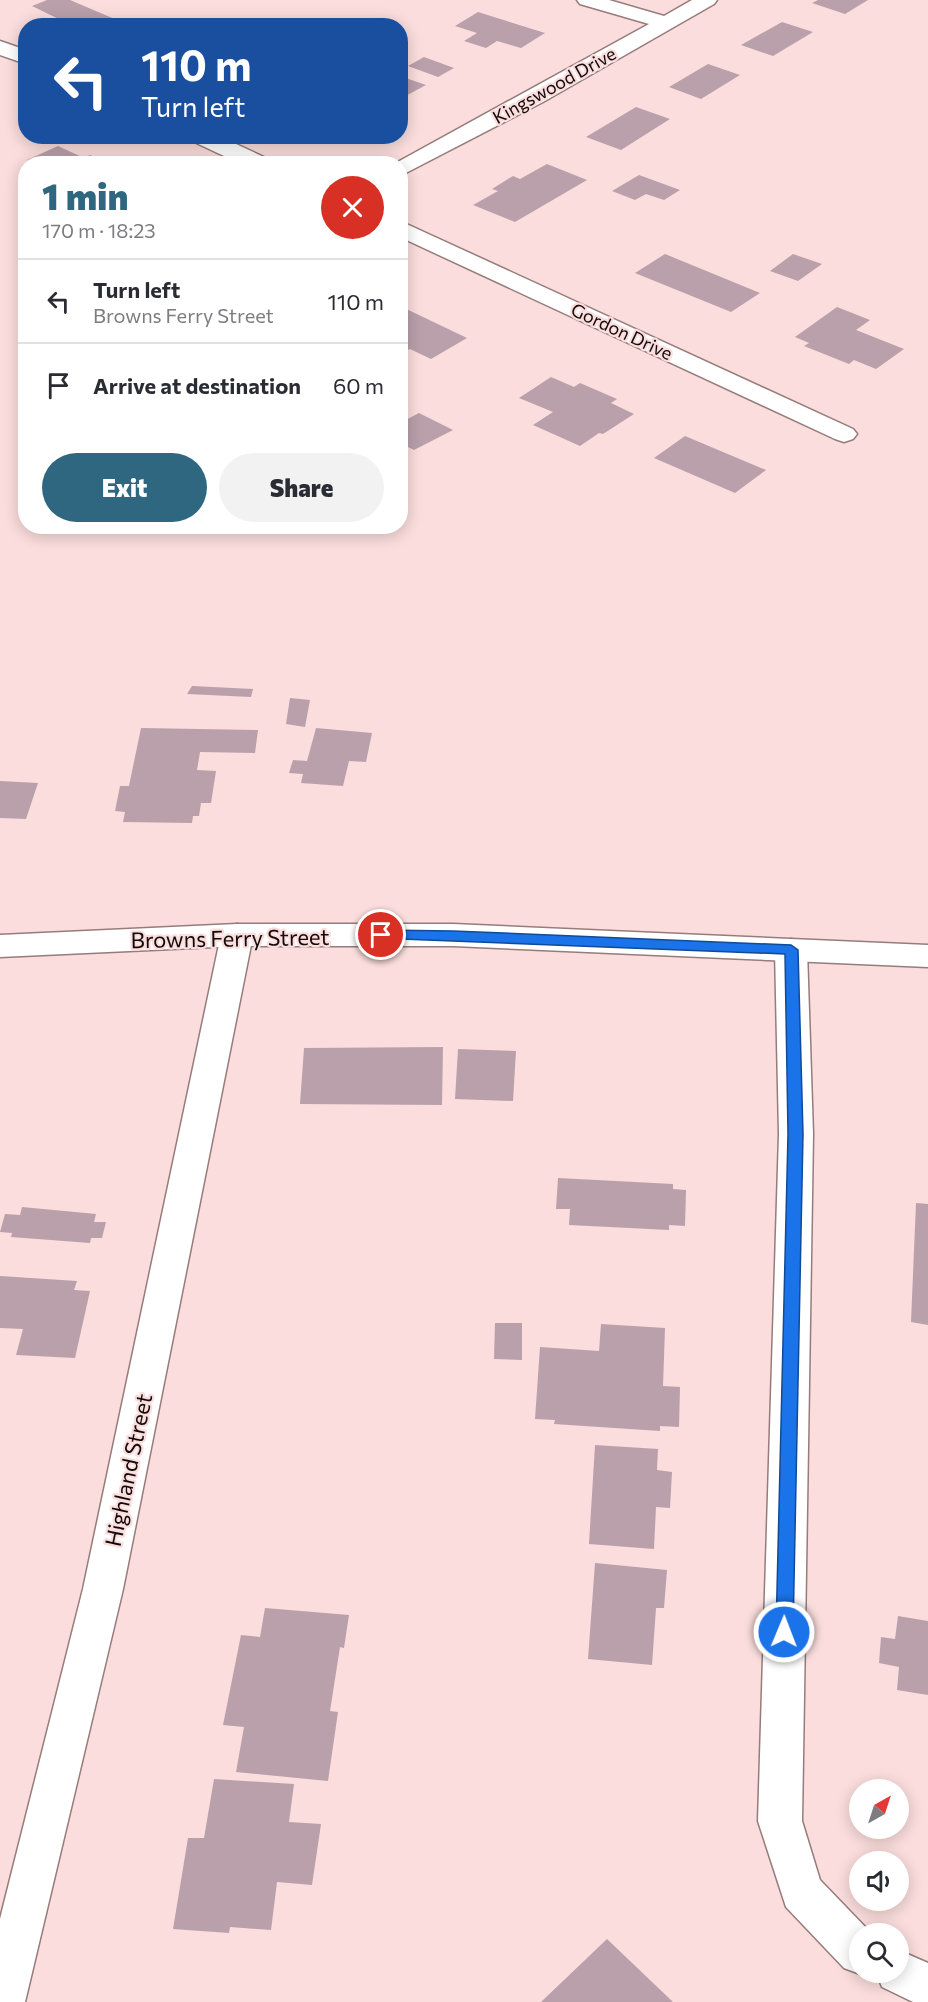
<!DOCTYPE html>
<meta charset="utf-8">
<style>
:root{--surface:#fff;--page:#f2f2f3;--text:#2b2b33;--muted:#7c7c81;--line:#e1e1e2;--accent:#2f6781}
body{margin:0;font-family:Commissioner,sans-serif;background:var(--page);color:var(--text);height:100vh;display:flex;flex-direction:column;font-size:22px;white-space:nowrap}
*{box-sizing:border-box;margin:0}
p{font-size:20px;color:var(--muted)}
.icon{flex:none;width:33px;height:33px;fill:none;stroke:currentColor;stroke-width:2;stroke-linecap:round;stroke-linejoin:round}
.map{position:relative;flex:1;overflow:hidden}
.details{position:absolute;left:18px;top:156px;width:390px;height:378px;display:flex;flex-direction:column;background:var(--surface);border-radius:24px;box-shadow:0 3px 15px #0003}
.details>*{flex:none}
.banner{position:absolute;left:18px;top:18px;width:390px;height:126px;border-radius:24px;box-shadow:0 3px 15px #0003;background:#1a4fa0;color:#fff;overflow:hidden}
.needle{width:39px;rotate:39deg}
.buttons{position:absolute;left:849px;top:1779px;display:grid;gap:12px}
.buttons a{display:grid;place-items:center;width:60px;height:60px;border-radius:50%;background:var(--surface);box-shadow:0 3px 15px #0003;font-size:30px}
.pin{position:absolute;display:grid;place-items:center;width:51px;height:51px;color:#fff;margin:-26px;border:3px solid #fff;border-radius:50%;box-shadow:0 2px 6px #0007}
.me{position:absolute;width:66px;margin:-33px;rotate:1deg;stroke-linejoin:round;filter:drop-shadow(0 0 4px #0008)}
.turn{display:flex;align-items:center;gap:21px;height:126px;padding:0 24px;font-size:27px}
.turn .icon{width:78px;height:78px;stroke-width:2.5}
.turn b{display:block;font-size:42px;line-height:51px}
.round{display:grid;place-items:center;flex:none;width:63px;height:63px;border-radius:32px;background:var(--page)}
.summary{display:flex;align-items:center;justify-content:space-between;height:102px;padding:0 24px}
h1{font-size:36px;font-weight:800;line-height:45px;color:var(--accent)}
.action{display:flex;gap:12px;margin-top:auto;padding:12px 24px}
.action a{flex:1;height:69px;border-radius:36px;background:var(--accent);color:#fff;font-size:24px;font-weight:800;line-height:69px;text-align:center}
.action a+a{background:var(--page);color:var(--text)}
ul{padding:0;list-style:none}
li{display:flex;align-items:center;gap:18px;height:84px;padding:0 24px;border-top:2px solid var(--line)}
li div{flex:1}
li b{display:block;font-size:22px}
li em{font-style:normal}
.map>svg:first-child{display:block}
</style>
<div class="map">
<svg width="928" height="2002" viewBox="0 0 928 2002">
<rect width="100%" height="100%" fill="#fadddc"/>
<path fill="#b9a0ab" d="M47,0H70L117,20L105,26H73L32,6Z
M818,0H868L845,14L812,3Z
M478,12L545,33L521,48L497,41L486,48L464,41L477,33L455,26Z
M782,22L813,32L773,56L741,45Z
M424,57L454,68L438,77L408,66Z
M708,64L740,75L701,99L669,87Z
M400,76L426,85L400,99Z
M636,107L670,119L621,150L586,137Z
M58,146L84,158L90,155L104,161L98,164H34L27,160Z
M547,164L587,180L515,222L473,205L498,191L492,189L513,176L520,179Z
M639,175L680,190L664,200L646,194L635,200L612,191Z
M665,254L760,293L731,312L635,273Z
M793,254L822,264L798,281L770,271Z
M400,306L467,338L431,359L410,349L400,354Z
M837,307L870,320L856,330L904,349L876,369L854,360L849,364L804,346L809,343L795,337Z
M551,377L574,387L580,383L617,399L611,403L634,414L603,434L599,433L580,446L533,425L553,412L519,398Z
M419,413L453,430L414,450L400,443V423Z
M685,436L766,470L735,493L654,458Z
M192,686L253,689L251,697L187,694Z
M290,698L310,700L305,727L286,724Z
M141,728L258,730L255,753L200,752L197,770L216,771L211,803H201L199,816H193L192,823L123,822L125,812L115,811L120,786H129Z
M316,728L372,733L366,762L349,761L343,786L301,783L303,774L289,773L293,760L307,761Z
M0,781L38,783L26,819L0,818Z
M443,1047L442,1105L300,1104L304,1048Z
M458,1049L516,1051L513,1101L455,1099Z
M558,1178L673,1184V1189L686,1190L685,1226L669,1225V1230L569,1225L570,1209H556Z
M916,1203L928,1204V1325L911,1322Z
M22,1207L96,1214L94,1222H106L102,1238H91L90,1243L11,1237L12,1233L0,1232L5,1214L20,1215Z
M0,1276L77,1281L74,1290L90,1291L75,1358L16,1355L23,1329L0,1328Z
M495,1323H522V1360L494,1359Z
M601,1324L665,1328L663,1386L680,1387L679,1427L660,1426V1431L554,1424L555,1420L535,1419L540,1347L599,1351Z
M595,1445L658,1449L657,1470L672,1472L670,1508L656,1507L654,1549L589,1544Z
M595,1563L667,1570L664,1608H656L652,1665L588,1659Z
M265,1608L349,1615L344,1648L340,1647L330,1711L338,1712L328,1781L236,1772L244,1727L223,1725L241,1635L260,1637Z
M898,1616L928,1621V1695L897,1690L899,1667L879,1663L881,1637L895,1639Z
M214,1779L294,1784L289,1822L321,1824L312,1885L277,1882L271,1930L230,1927L229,1933L173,1929L188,1838H204Z
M607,1939L673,2002H541Z"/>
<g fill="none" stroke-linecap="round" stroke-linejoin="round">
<defs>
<path id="street" d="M577,0H609L664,16L692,0H717L714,4L543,102L400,176V164H394L649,24L580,4Z
M0,41L26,50V64L0,55Z
M189,136H219L268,159L271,164H241L192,141Z
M400,221L853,429L857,434L853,439L844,442L835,439L400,237Z
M237,924L248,927L253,935L123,1589L25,2002H0V1919L83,1589L221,935L226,927Z
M791,939L802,942L807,950L813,1134L802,1821L820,1880L872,1934H860V1972H865L860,1974L844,1968L786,1907L758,1821L779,1134L775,950L780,942Z
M898,1950L928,1963V2002H913L882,1987L876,1972H898Z"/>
<path id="secondary" d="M237,924H453L928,945V967L453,946H237L0,957V935Z"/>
</defs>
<use href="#street" stroke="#967c7b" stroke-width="3"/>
<use href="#secondary" stroke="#967c7b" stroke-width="3"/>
<use href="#street" fill="#fff" fill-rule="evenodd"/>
<use href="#secondary" fill="#fff" fill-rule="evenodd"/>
</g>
<path fill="#1a73e8" stroke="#114b97" stroke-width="1.5" d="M381,930L453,931L791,945L798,950L803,1134L793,1632L791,1637L784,1639L778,1637L776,1632L788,1134L785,954L376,938L374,935L376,932Z"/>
<g text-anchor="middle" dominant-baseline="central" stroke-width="4.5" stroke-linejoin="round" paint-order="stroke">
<g font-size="18" fill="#120909" stroke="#fadddc">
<text transform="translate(554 85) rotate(-29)">Kingswood Drive</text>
<text transform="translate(622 331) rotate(25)">Gordon Drive</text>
</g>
<g font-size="22" fill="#120909" stroke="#fadddc">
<text transform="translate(230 938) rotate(-1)">Browns Ferry Street</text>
<text transform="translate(128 1470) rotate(-78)">Highland Street</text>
</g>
</g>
</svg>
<div class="buttons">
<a><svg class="needle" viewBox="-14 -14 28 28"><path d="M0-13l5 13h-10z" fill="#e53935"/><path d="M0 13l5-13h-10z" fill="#7c7c81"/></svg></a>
<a><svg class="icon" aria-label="sound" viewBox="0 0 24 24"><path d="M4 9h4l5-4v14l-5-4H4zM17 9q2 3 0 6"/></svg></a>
<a><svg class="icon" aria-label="search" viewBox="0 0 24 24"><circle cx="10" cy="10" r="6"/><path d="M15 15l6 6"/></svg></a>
</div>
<div class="pin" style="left:381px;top:935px;background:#d93025"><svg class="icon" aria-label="arrive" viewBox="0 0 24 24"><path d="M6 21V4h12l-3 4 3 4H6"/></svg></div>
<svg class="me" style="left:784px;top:1632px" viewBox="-20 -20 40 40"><circle r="17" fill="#1a73e8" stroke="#fff" stroke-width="3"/><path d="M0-11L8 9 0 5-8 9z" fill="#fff"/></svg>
<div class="banner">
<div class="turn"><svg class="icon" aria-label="left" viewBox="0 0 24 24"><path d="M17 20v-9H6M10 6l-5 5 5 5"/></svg><div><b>110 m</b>Turn left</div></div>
</div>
<section class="details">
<div class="summary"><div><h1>1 min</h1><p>170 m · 18:23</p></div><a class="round" style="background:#d93025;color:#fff"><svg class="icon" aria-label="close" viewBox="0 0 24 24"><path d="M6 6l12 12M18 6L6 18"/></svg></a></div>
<ul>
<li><svg class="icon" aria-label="left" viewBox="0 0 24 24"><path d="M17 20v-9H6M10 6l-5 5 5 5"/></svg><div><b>Turn left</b><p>Browns Ferry Street</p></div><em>110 m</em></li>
<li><svg class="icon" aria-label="arrive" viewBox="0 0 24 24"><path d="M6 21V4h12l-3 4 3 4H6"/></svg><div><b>Arrive at destination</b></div><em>60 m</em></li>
</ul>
<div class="action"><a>Exit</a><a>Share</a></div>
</section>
</div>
